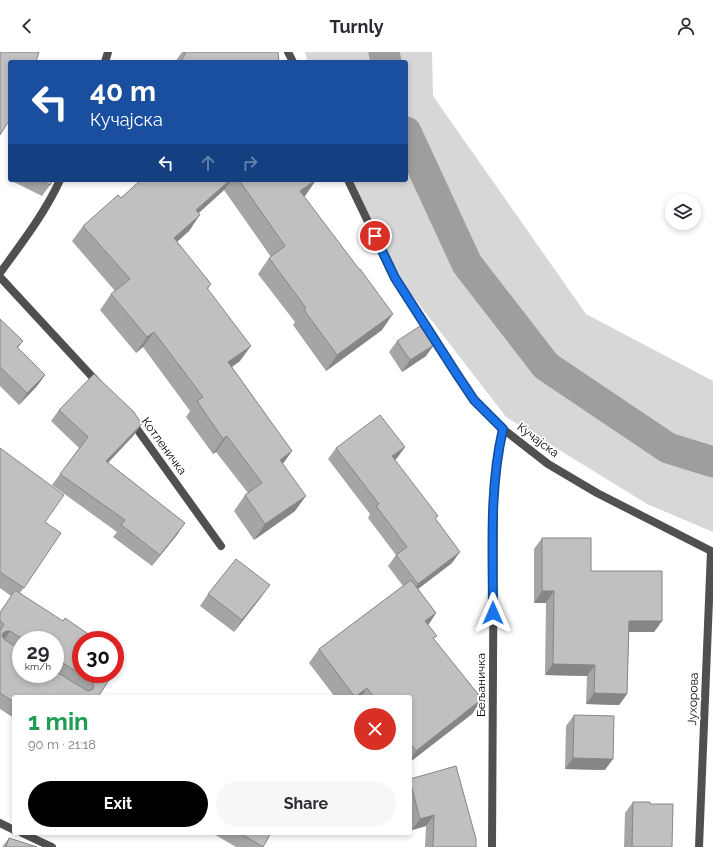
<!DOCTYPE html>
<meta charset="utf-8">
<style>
:root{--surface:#fff;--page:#f7f7f7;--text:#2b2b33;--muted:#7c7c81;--accent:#000}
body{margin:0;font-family:Raleway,sans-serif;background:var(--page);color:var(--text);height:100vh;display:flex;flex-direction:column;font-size:15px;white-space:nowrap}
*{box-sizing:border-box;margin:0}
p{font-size:13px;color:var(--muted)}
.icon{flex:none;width:22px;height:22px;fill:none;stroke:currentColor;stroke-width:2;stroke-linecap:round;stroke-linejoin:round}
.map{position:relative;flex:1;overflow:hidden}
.side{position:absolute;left:12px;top:643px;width:400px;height:140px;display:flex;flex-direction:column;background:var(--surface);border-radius:4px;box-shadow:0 2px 6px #0003}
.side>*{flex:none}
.hud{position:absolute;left:8px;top:8px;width:400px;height:122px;border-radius:4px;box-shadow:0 2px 6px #0003;background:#1a4fa0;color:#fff;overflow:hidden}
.fabs{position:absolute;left:665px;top:142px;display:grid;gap:8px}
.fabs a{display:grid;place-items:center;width:36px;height:36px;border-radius:50%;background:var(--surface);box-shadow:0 2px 6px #0003;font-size:20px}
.speed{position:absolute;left:12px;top:579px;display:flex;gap:8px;font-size:20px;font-weight:700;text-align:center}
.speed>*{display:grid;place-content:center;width:52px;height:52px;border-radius:50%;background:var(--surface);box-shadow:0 2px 6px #0003;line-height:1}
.speed small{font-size:10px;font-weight:400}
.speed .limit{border:6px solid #d22;background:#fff;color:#111}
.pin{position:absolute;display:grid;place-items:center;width:34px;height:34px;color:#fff;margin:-17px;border:2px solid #fff;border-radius:50%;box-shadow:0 1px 4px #0007}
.me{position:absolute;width:44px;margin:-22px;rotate:0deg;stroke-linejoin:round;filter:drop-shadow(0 0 3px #0008)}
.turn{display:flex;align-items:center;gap:14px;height:84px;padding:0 16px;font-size:18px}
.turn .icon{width:52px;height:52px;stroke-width:2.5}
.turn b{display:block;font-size:28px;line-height:34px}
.lanes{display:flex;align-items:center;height:38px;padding:0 16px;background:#0003;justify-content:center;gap:20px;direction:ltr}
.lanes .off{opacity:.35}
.round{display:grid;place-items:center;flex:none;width:42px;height:42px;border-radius:21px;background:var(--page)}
.summary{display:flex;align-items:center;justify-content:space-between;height:68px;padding:0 16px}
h1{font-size:24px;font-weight:700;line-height:30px;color:#1e9e55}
.action{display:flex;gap:8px;margin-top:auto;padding:8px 16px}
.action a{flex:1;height:46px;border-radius:24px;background:var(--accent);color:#fff;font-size:16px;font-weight:700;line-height:46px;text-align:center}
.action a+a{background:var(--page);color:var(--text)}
header{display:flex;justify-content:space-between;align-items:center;height:52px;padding:0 16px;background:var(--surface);font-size:18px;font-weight:700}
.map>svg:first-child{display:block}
</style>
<header><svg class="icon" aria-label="back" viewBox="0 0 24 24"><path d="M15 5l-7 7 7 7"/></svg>Turnly<svg class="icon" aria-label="person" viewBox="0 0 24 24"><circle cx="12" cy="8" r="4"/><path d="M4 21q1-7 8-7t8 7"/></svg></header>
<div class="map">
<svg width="713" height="795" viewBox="0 0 713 795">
<rect width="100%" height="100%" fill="#fff"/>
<path fill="#d7d7d7" d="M305,0H432L433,44L586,262L713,329V480L647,452L506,365L395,221L351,128H406V10H308Z"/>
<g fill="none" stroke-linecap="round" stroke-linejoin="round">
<path stroke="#9e9e9e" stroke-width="31" d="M384,0L386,10
M406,80L467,212L546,314L668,396L713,410"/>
<path stroke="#505050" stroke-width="8" d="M288,0L293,10
M105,10L108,0
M348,128L395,226L456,321L474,348L503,377L548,412L597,441L713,500
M0,221C21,192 45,161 60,128
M0,225L98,331
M132,370L221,494
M0,771L14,778
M22,781L52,795
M492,795L494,436L498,400L503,377
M699,795L711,499"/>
</g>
<path fill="#a5a5a5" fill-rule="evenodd" d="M182,0H278L279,10H175Z
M15,128H53L50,133L42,144L14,130Z
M141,128H316L304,145L382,278L326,319L293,273L295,270L258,222L269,206L271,205L224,138L199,161L189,179L177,190L211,232L208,237L240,309L232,315L292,399L283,412L295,459L254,488L234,459L245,443L248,441L216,400L213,402L186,365L190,359L143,295L136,301L100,258L111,242L115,239L72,189L83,174L121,146Z
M0,267L23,289L18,296L45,323L37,334L19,353L0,334Z
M397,289L426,304L402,320L389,300Z
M59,358L134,383L108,411L185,471L152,514L113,485L117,480L52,433L79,396L51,369Z
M405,395L397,406L395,408L435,467L452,511L418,537L436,561L428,573L434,587L482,647L472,662L410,710V645H335L309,611L319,597L403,534L388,514L396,503L368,466L370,462L328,407L336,396Z
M0,396L45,470L61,481L20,541L113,622L98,645H14V666L0,657V560L11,544L0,536ZM21,588H55V622H21Z
M542,486L662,569L654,580H629L627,642L619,653L586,652L587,624L545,623L546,551H534V497Z
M208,542L262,544L234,580L200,554Z
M574,663L605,718L565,717L566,674Z
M410,727L476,795H425L426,774L412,778L410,769Z
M633,750L650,752L672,795H624L625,761Z
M212,781H271L263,795H236Z
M9,786L37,795H2Z"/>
<path fill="#868686" d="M230,128H232L224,138L185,173L196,158Z
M316,128L305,144L289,155L300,139Z
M200,163L189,179L163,202L174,186Z
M393,262L382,278L326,319L337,303Z
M154,280L143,295L136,301L147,285Z
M434,293L426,304L402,320L410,308Z
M251,294L240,309L217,326L228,310Z
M45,323L37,334L19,353L27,341Z
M142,372L134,383L98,421L106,409Z
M227,384L216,400L213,402L223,387Z
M405,395L397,406L384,416L392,404Z
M292,399L281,414L280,408Z
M306,444L295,459L254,488L265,472Z
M185,471L177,483L152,514L160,503Z
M460,500L452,511L410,543L418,532Z
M270,533L262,544L234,580L242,568Z
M542,539H554L546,551H534Z
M436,561L427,575L425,569Z
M629,569H662L654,580H621Z
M6,579H10L3,590H0L3,581Z
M553,612L595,613L587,624L545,623Z
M367,636L361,645H355Z
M594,641L627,642L619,653L586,652Z
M482,647L472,662L410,710V708L416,699Z
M573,706L613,707L605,718L565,717Z
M434,763L426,774L412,778L420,767Z"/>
<path fill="#c0c0c0" stroke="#868686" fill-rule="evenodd" d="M0,0H39L36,10H10V67L0,83Z
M186,0H278L279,10H181Z
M40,128H53L50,133Z
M141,128H230L196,158L200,163L174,186L211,232L207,236L251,294L228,310L292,399L280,408L306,444L265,472L245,443L262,431L227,384L223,387L197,349L203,345L154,280L147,285L111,242L130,227L83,174L118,143L121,146Z
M239,128H316L300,139L359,217H360L393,262L337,303L304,258L306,256L269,206L285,194Z
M0,267L23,289L17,295L45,323L27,341L0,315Z
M420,274L434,293L410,308L397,289Z
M94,322L133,359L142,372L106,409L185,471L160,503L121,473L125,468L60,422L88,385L59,358Z
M380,363L405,395L392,404L438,464L435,466L460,500L418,532L396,503L407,495L376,454L379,452L336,396Z
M0,396L64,443L45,470L61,481L24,536L0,520Z
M542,486H591V519H662V569H629L627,642L594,641L595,613L553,612L554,539H542Z
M236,507L270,533L242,568L208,542Z
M411,528L436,561L425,569L437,584L433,586L482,647L416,699L410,691V645H374L367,636L355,645L319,597Z
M15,538L63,569L65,566L97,588H81V622H113L98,645H14V650L0,641V579L4,572L0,569V561ZM6,579H10L24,588H55V606L92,629L94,634L93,637L89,639L86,638L55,619V622H21V598L5,588L2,584L3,581Z
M115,600L124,606L115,619Z
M574,663L614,664L613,707L573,706Z
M456,714L476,787V795H433L434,763L420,767L410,729V727Z
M633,750H650V752H673L672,795H632Z
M240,781H271L263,795Z
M9,786L37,795H6Z"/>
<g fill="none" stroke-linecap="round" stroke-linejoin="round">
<defs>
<path id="route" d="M375,184L395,226L456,321L474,348L503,377C489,437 493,500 493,561"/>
</defs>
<use href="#route" stroke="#114b97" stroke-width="10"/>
<use href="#route" stroke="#1a73e8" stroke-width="7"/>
</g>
<g text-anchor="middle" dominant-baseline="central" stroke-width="3.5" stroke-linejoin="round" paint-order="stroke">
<g font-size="12" fill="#000" stroke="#fff">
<text transform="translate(538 388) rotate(37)">Кучајска</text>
<text transform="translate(164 394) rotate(54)">Котленичка</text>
<text transform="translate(481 633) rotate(-90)">Бељаничка</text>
<text transform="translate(693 647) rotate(-88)">Јухорова</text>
</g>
</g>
</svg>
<div class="fabs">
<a><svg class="icon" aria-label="layers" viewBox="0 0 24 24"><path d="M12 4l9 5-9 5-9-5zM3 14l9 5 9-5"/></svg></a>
</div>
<div class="speed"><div>29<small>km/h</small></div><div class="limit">30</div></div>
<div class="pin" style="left:375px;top:184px;background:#d93025"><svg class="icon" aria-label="arrive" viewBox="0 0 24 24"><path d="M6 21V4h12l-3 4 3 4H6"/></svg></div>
<svg class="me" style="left:493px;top:561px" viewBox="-20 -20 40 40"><path d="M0-17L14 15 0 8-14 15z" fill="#1a73e8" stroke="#fff" stroke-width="4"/></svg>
<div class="hud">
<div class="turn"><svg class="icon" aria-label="left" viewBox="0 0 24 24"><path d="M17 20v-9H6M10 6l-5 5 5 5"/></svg><div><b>40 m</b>Кучајска</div></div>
<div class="lanes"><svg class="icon" aria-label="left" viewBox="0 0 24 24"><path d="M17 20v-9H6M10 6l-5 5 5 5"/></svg><svg class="icon off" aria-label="ahead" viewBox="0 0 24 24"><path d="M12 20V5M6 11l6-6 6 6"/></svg><svg class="icon off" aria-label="right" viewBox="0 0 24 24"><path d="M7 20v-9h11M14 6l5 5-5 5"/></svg></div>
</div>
<section class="side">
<div class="summary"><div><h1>1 min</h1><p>90 m · 21:18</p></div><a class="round" style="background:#d93025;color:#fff"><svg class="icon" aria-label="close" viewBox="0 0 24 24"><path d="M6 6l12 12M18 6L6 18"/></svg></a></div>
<div class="action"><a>Exit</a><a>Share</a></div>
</section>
</div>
